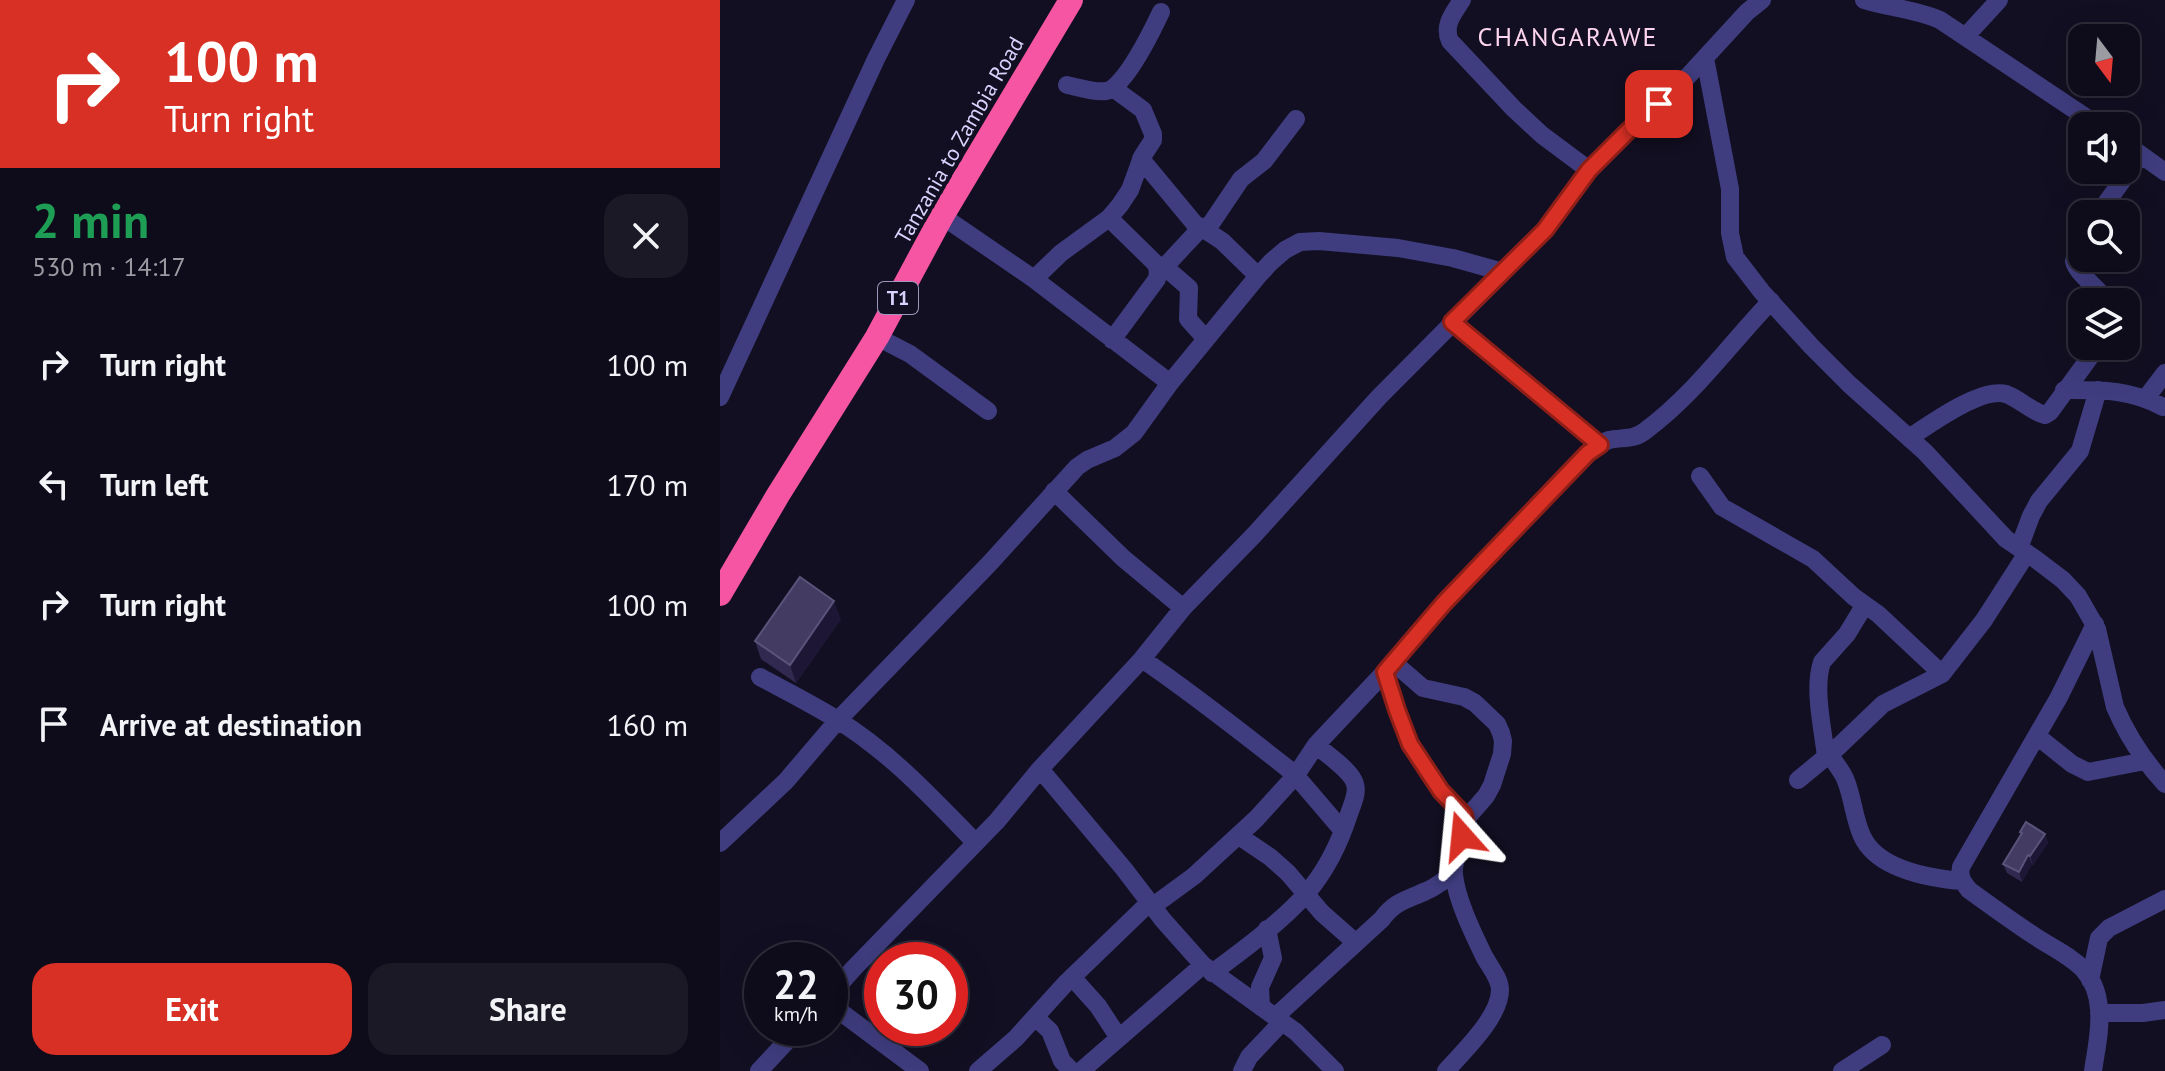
<!DOCTYPE html>
<meta charset="utf-8">
<style>
:root{--surface:#0e0b1a;--page:#1c1927;--text:#f1f3f6;--muted:#9b9ba2;--line:#2e2b39;--accent:#d93025}
body{margin:0;font-family:"PT Sans",sans-serif;background:var(--page);color:var(--text);height:100vh;display:flex;flex-direction:column;font-size:30px;white-space:nowrap}
*{box-sizing:border-box;margin:0}
p{font-size:26px;color:var(--muted)}
.icon{flex:none;width:44px;height:44px;fill:none;stroke:currentColor;stroke-width:2;stroke-linecap:round;stroke-linejoin:round}
.map{position:relative;flex:1;overflow:hidden}
.drawer{display:flex;flex-direction:column;background:var(--surface);width:720px}
.drawer>*{flex:none}
.hud{background:#d93025;color:#fff;overflow:hidden}
.needle{width:52px;rotate:164deg}
.controls{position:absolute;left:1348px;top:24px;display:grid;gap:16px}
.controls a{display:grid;place-items:center;width:72px;height:72px;border-radius:16px;background:var(--surface);box-shadow:0 8px 32px #0002,0 0 0 2px var(--line);font-size:40px}
.speed{position:absolute;left:24px;top:942px;display:flex;gap:16px;font-size:40px;font-weight:700;text-align:center}
.speed>*{display:grid;place-content:center;width:104px;height:104px;border-radius:50%;background:var(--surface);box-shadow:0 8px 32px #0002,0 0 0 2px var(--line);line-height:1}
.speed small{font-size:20px;font-weight:400}
.speed .limit{border:12px solid #d22;background:#fff;color:#111}
.pin{position:absolute;display:grid;place-items:center;width:68px;height:68px;color:#fff;margin:-34px;border-radius:16px;box-shadow:0 4px 12px #0006}
.me{position:absolute;width:88px;margin:-44px;rotate:342deg;stroke-linejoin:round;filter:drop-shadow(0 0 6px #0008)}
.turn{display:flex;align-items:center;gap:28px;height:168px;padding:0 32px;font-size:36px}
.turn .icon{width:104px;height:104px;stroke-width:2.5}
.turn b{display:block;font-size:56px;line-height:68px}
.round{display:grid;place-items:center;flex:none;width:84px;height:84px;border-radius:24px;background:var(--page)}
.summary{display:flex;align-items:center;justify-content:space-between;height:136px;padding:0 32px}
h1{font-size:48px;font-weight:800;line-height:60px;color:#1e9e55}
.primary-button{display:flex;gap:16px;margin-top:auto;padding:16px 32px}
.primary-button a{flex:1;height:92px;border-radius:24px;background:var(--accent);color:#fff;font-size:32px;font-weight:800;line-height:92px;text-align:center}
.primary-button a+a{background:var(--page);color:var(--text)}
ul{padding:0;list-style:none}
li{display:flex;align-items:center;gap:24px;height:120px;padding:0 32px}
li div{flex:1}
li b{display:block;font-size:30px}
li em{font-style:normal}
main{display:flex;flex:1;min-height:0}
.map>svg:first-child{display:block}
</style>
<main>
<section class="drawer">
<div class="hud">
<div class="turn"><svg class="icon" aria-label="right" viewBox="0 0 24 24"><path d="M7 20v-9h11M14 6l5 5-5 5"/></svg><div><b>100 m</b>Turn right</div></div>
</div>
<div class="summary"><div><h1>2 min</h1><p>530 m · 14:17</p></div><a class="round"><svg class="icon" aria-label="close" viewBox="0 0 24 24"><path d="M6 6l12 12M18 6L6 18"/></svg></a></div>
<ul>
<li><svg class="icon" aria-label="right" viewBox="0 0 24 24"><path d="M7 20v-9h11M14 6l5 5-5 5"/></svg><div><b>Turn right</b></div><em>100 m</em></li>
<li><svg class="icon" aria-label="left" viewBox="0 0 24 24"><path d="M17 20v-9H6M10 6l-5 5 5 5"/></svg><div><b>Turn left</b></div><em>170 m</em></li>
<li><svg class="icon" aria-label="right" viewBox="0 0 24 24"><path d="M7 20v-9h11M14 6l5 5-5 5"/></svg><div><b>Turn right</b></div><em>100 m</em></li>
<li><svg class="icon" aria-label="arrive" viewBox="0 0 24 24"><path d="M6 21V4h12l-3 4 3 4H6"/></svg><div><b>Arrive at destination</b></div><em>160 m</em></li>
</ul>
<div class="primary-button"><a>Exit</a><a>Share</a></div>
</section>
<div class="map">
<svg width="1445" height="1071" viewBox="0 0 1445 1071">
<rect width="100%" height="100%" fill="#120f22"/>
<g fill="none" stroke-linecap="round" stroke-linejoin="round">
<path stroke="#3f3d7f" stroke-width="18" d="M742,0C733,14 723,25 730,41L794,109L822,135L869,170
M1144,0C1169,8 1195,9 1220,20L1379,126
M1246,36L1279,0
M985,58L1010,189V233L1015,257L1042,292L1092,347L1129,384L1205,452L1286,539L1314,558L1343,580L1358,596L1377,629L1395,707C1407,735 1424,761 1445,784
M347,85C358,87 374,93 386,91C404,89 433,29 441,12
M1406,144L1445,172
M421,159L474,223L502,241L538,276
M1378,214L1421,155
M222,216L314,279L450,383
M389,218L436,264L438,271L437,279L392,340
M1362,250L1354,261C1357,275 1379,287 1387,302
M446,268L469,288L468,319L486,339
M438,274L478,231L487,227L492,222L521,179L544,161L576,119
M314,279L341,253L389,218L400,205L410,190L422,157L433,140V134L423,110L393,88
M732,322L880,445
M157,337L190,354L268,411
M1344,390C1381,390 1410,389 1443,407
M0,397L156,59L186,0
M1426,398L1445,373
M1189,438C1210,424 1261,387 1286,394C1300,399 1310,411 1325,415L1330,412L1378,346
M980,476L1002,507L1093,559L1134,597L1158,614L1222,674
M334,491L403,558L463,608
M1299,548L1311,516L1319,501L1360,451L1378,390
M422,659C475,695 525,735 576,775
M673,662L703,688L744,697L755,703L777,724L781,733L783,741L782,754L772,785L766,796L745,820
M665,672L677,710L690,744L721,791L744,815C748,835 732,855 734,875C737,901 753,933 764,956C769,966 780,978 780,990C780,1017 743,1052 726,1071
M40,677C66,691 92,704 116,719C170,752 212,798 255,842
M1317,736L1352,764L1368,772L1425,761
M1109,754C1115,763 1123,772 1126,781C1133,799 1134,818 1142,836C1157,869 1209,878 1241,881
M1106,757C1103,729 1093,689 1102,662L1127,634L1144,606
M320,769L404,869L443,920L483,965L576,1032L615,1071
M574,777L582,783L623,831
M1078,780L1118,747L1163,704L1222,674L1264,620L1307,553
M519,836L550,857L568,873L602,913L635,942
M0,843L66,781L118,720L269,564L357,467L367,460L395,448L414,433L450,383L538,276L551,262L565,250L580,242L599,241L678,248L733,258L783,272
M433,906L474,876L536,819L576,775L596,745L661,676L724,603L868,453C874,448 882,442 889,440C902,437 914,440 925,431C974,395 1009,345 1051,301
M492,973C522,951 561,922 586,894C606,871 620,842 629,814C632,805 638,793 635,784C632,771 606,754 596,745
M352,977L378,1006L399,1038
M1370,980L1379,938L1389,928L1445,899
M110,995L134,968L277,821L320,769L422,659L463,608L534,535L659,397L825,230L869,170L909,130L958,87L1027,12L1042,0
M110,1004L200,1071
M541,1007L540,987L553,958L547,929
M1379,1013H1423L1445,1010
M555,1017L662,919C675,901 687,900 706,891C716,887 724,880 734,873
M316,1018L330,1031L342,1061L352,1071
M39,1071L79,1028
M258,1071L296,1038L345,984L430,902
M361,1071L483,965
M522,1071L529,1057L562,1022
M1122,1071L1162,1045
M1373,1071C1376,1050 1381,1030 1379,1009C1376,966 1347,957 1316,937C1293,922 1271,906 1249,890C1243,882 1239,878 1241,867L1339,697L1375,624"/>
<path stroke="#f555a2" stroke-width="24" d="M0,594L58,495L157,337L222,216L351,0"/>
</g>
<path fill="#31294f" d="M121,619L76,683L41,659L35,641Z
M1300,832L1325,834L1328,843L1313,865L1312,864L1302,882L1287,873L1283,864L1301,835Z"/>
<path fill="#1d1735" d="M114,601L121,619L76,683L70,665Z
M1325,834L1328,843L1313,865L1310,856Z
M1308,855L1312,864L1302,882L1299,872Z"/>
<path fill="#433b62" stroke="#5a537a" stroke-width="2" d="M80,577L114,601L70,665L35,641Z
M1306,822L1325,834L1310,856L1308,855L1299,872L1283,864L1302,833L1300,832Z"/>
<g fill="none" stroke-linecap="round" stroke-linejoin="round">
<defs>
<path id="route" d="M742,836L745,820L744,815L721,791L690,744L677,710L665,672L724,603L868,453L880,445L732,322L825,230L869,170L909,130L939,104"/>
</defs>
<use href="#route" stroke="#8d1f18" stroke-width="20"/>
<use href="#route" stroke="#d93025" stroke-width="14"/>
</g>
<g text-anchor="middle" dominant-baseline="central" stroke-width="8" stroke-linejoin="round" paint-order="stroke">
<rect fill="#120f22" stroke="#9d98bb" stroke-width="2" x="158" y="282" width="40" height="32" rx="6"/>
<g font-size="20" font-weight="bold" fill="#d8d3fd">
<text x="178" y="298">T1</text>
</g>
<g font-size="22" fill="#d8d3fd" stroke="#120f22">
<text transform="translate(239 140) rotate(-60)">Tanzania to Zambia Road</text>
</g>
<g font-size="26" letter-spacing="2" fill="#fdd5ee" stroke="#120f22">
<text x="848" y="36">CHANGARAWE</text>
</g>
</g>
</svg>
<div class="controls">
<a><svg class="needle" viewBox="-14 -14 28 28"><path d="M0-13l5 13h-10z" fill="#e53935"/><path d="M0 13l5-13h-10z" fill="#9b9ba2"/></svg></a>
<a><svg class="icon" aria-label="sound" viewBox="0 0 24 24"><path d="M4 9h4l5-4v14l-5-4H4zM17 9q2 3 0 6"/></svg></a>
<a><svg class="icon" aria-label="search" viewBox="0 0 24 24"><circle cx="10" cy="10" r="6"/><path d="M15 15l6 6"/></svg></a>
<a><svg class="icon" aria-label="layers" viewBox="0 0 24 24"><path d="M12 4l9 5-9 5-9-5zM3 14l9 5 9-5"/></svg></a>
</div>
<div class="speed"><div>22<small>km/h</small></div><div class="limit">30</div></div>
<div class="pin" style="left:939px;top:104px;background:#d93025"><svg class="icon" aria-label="arrive" viewBox="0 0 24 24"><path d="M6 21V4h12l-3 4 3 4H6"/></svg></div>
<svg class="me" style="left:742px;top:836px" viewBox="-20 -20 40 40"><path d="M0-17L14 15 0 8-14 15z" fill="#d93025" stroke="#fff" stroke-width="4"/></svg>
</div>
</main>
